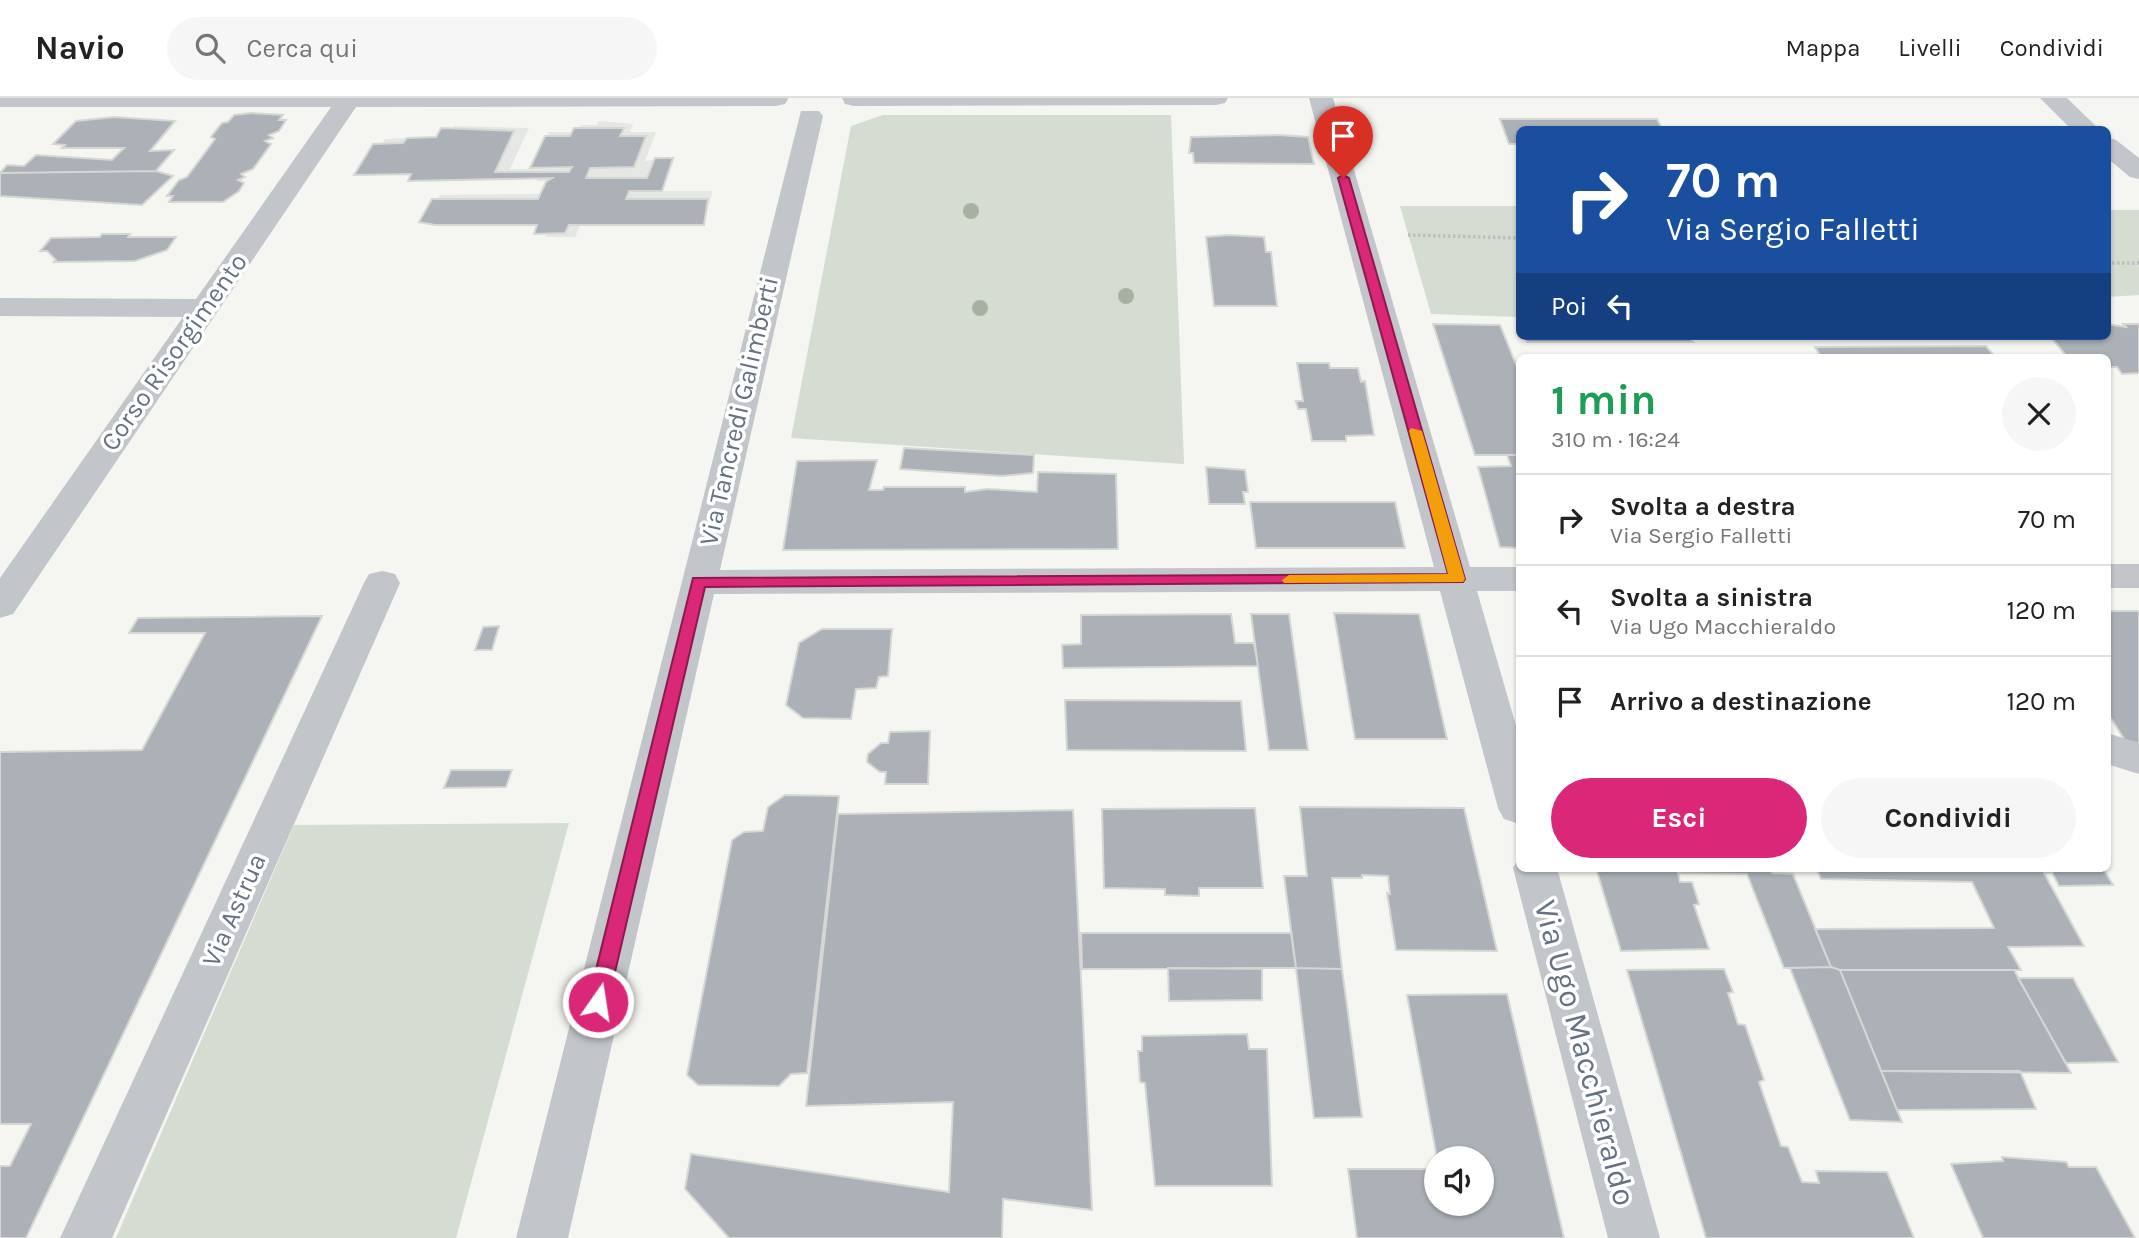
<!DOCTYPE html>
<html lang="it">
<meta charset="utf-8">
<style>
:root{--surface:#fff;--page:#f6f6f6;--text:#222;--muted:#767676;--line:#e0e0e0;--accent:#db2777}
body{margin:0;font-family:Karla,sans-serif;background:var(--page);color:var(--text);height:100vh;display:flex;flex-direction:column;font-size:26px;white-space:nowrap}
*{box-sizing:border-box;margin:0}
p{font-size:23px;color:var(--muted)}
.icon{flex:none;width:38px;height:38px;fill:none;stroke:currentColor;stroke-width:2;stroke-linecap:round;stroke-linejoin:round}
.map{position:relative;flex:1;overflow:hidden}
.drawer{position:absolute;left:1516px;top:256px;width:595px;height:518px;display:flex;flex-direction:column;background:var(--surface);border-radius:10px;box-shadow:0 2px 5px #0004}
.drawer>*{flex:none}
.top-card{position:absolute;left:1516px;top:28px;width:595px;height:214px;border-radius:10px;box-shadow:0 2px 5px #0004;background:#1a4fa0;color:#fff;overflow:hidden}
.tools{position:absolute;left:1424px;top:1048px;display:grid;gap:14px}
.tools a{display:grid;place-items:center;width:70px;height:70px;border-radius:50%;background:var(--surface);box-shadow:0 2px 5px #0004;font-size:35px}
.pin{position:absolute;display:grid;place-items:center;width:60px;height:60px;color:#fff;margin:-72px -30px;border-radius:50% 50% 50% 0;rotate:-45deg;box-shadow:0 0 7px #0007}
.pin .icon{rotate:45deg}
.me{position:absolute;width:77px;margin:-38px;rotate:13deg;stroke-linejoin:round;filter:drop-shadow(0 0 5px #0008)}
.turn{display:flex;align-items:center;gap:24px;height:147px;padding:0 35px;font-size:32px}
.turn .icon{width:91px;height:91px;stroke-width:2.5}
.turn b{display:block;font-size:49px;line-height:60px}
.then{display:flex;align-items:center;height:66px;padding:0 35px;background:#0003;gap:14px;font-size:26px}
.round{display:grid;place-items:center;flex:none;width:74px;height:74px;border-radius:37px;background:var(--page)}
.head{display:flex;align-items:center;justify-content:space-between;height:119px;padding:0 35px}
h1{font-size:42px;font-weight:700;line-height:52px;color:#1e9e55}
.primary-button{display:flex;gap:14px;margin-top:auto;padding:14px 35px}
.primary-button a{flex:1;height:80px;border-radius:42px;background:var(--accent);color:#fff;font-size:28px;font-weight:700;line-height:80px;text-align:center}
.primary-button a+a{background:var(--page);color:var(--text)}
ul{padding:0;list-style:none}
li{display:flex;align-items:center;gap:21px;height:91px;padding:0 35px;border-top:2px solid var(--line)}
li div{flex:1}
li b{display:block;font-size:26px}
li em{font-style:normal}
header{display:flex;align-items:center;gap:42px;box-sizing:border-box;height:98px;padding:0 35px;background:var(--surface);border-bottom:2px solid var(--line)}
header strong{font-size:33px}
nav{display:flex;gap:38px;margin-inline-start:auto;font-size:24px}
.search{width:490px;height:63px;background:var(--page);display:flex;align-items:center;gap:18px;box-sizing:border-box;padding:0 24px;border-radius:38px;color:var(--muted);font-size:26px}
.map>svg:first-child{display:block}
</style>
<header>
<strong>Navio</strong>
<div class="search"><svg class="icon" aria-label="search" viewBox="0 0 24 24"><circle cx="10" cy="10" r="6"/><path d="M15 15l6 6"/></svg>Cerca qui</div>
<nav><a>Mappa</a><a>Livelli</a><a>Condividi</a></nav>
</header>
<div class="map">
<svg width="2139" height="1140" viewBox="0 0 2139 1140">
<rect width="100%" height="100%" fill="#f5f5f1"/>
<path fill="#e5e7e5" d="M599,23L633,26L630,34H656L645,63L675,59L663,93H713L705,120L583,121L575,139H546L553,120L427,121L440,97L540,96L543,91H549L551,83H537L538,80L423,81L426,75H364L385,41L448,38L454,28L529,30L510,71H558L560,67L535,66L549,34H578L581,27H597Z"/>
<path fill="#d5dcd2" d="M883,17H1171L1184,366L791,340L851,28Z
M1400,108H1519V219L1431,216Z
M2107,112H2139V197L2107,199Z
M569,725L456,1140H116L294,727Z"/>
<path fill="#abb1b7" stroke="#d6d6d4" stroke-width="2" d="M251,15L283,17L279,22H286L279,33L269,37L273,40L265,43L271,46L253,71L241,76L245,79L238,82L244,85L239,93L223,104H169L173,98H167L179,82L187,79L215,41L211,39L222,25L228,24L234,17Z
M114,19L175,23L150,53L174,52L156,73L0,75L7,67L24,68L36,57L112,62L124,50H62L65,47L53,46L76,23Z
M1500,21H1657L1663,32H1519V46H1509Z
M441,30L514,33L495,74H569L572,69L530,70L545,38H570L574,30H624L620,38H646L634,69L590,70L586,80H647L655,60H673L662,93H629L626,101H708L704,127H569L565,135L534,136L537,127H435L419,124L432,101H538L546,84L552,80L408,83L411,76L354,77L373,46L403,45L407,40L436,39Z
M1279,37L1308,39L1314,66L1194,65L1193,55H1189L1191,39Z
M156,73L173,78L142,107L0,98V75Z
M102,136H130L128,139H176L167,152L135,163L54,164L56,162L47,153H40L51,140L100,139Z
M1228,137L1264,139L1266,154H1271L1277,208H1214L1206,139Z
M1433,226L1500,227L1519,274V357H1475Z
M2107,226L2126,229L2123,226H2139V275L2122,276L2117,269H2107V259H2067L2050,238H2107Z
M1524,238H1687L1693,244H1527Z
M1986,248L1995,259H1821L1815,249Z
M1297,265H1329L1330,270H1358L1361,284L1365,283L1374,337L1346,338V343H1312L1306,311H1298L1296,303H1303Z
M904,350L1034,357L1033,375L1002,378L900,371Z
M1507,357H1519V450L1500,449L1478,369L1511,368Z
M877,362L869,392H883L884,389H965V394L987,391L1037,394L1038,374L1116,376L1118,451L783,452L797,363Z
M1206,369L1245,372L1248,394H1243L1245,406H1209Z
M1250,404H1395L1405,450H1256Z
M2107,513H2139V645L2126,644L2107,614Z
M1334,515L1419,516L1447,641H1355Z
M1231,516L1235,545H1254L1258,568L1063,570L1062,547L1081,546V517Z
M1251,516H1289L1308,652H1269Z
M322,518L26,1140H0V1068H10L31,1026H0V654L142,652L205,535H129L138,520Z
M499,528L492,552H475L483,529Z
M822,531H892L888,578L879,579L876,590L856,591L851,621L803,620L786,607L799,545Z
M1065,602L1241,603L1246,653L1067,652Z
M930,633L928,686H885L886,674H880L867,664L868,656L881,645H888L890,634Z
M451,672H512L506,689L444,690Z
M785,697L839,698L807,975L791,976L779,988L698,987L687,977L732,742L744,734L763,733L768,709Z
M1300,709L1464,710L1497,853L1396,852L1387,795L1390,796L1388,778L1362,777V780H1332L1342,871L1296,870L1284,778H1307Z
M1255,710L1263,790H1199V798L1165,797V791L1104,790L1102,711Z
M1073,712L1092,1112L1003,1101L1002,1140H729L685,1091L691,1056L949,1094L953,1004L806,1008L838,716Z
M1596,770H1770L1772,775L1793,776L1831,869L1784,870L1747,776L1678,775L1680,784H1692L1699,806L1694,807L1709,851L1621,853Z
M1816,770H2103L2113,787L2059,788L2052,774L2044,775L2084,848L2008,849L2021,872H1840L1831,869L1815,831L1994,830L1972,784L1821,781Z
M1081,835H1291L1296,870L1082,871Z
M1831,869L1840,872L1902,1024L1850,1022L1790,870Z
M1168,870L1262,871V902L1169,903Z
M1296,870L1342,871L1362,1019L1314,1020Z
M1724,871L1733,894L1728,895L1738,926L1745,927L1764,982L1759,984L1781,1048L1788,1049L1802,1084L1819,1085L1816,1073L1887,1074L1914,1140H1706L1627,872Z
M1840,872H2014L2071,975L1881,973Z
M2018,880H2073L2118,964L2066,965Z
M1507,896L1564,1140H1357L1348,1071H1437V1106H1482V1060H1437L1407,897Z
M1247,936L1249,951H1267L1272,1088H1155L1145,985L1140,984L1138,953H1142V938Z
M1881,973H2020L2036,1011L1897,1012Z
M2002,1059L2066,1064L2069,1069H2096L2135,1140H1983L1951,1066L2003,1063Z"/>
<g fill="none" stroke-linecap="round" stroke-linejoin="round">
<path stroke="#bcbec0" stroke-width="3.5" stroke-dasharray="2.5 2.5" stroke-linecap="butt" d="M1408,137L1519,140
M2107,165H2139"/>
<path fill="#c2c5c9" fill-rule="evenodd" d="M0,0H788V1L785,6L776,8L356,9L13,516L0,520V480L183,219L0,218V200L196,201L331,9H0Z
M842,0H1228L1225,5L1216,7L854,8L845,6Z
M1309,0H1333L1470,469H1519V493H1477L1519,638V726L1504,721L1498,710L1440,493L714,496L568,1140H516L801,13H819L823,18L720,472L1434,469Z
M2040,0H2067L2100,32H2072Z
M2107,39L2116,42L2139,60V81L2130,79L2107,60Z
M2107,466H2139V490H2107Z
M382,473L395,476L400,485L112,1140H60L364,485L369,476Z
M2107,635L2139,645V676L2107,666Z
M1519,759V770H1557L1660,1140H1608L1513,770Z"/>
</g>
<g fill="#a6b1a3">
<circle cx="971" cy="113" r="8"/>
<circle cx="1126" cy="198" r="8"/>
<circle cx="980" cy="210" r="8"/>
</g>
<path fill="#db2777" stroke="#8e194d" stroke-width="2" d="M1343,77L1349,80L1465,481L1463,484L705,489L608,904L605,910H591L588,904L693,480L1448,476L1338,80Z"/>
<path fill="#f59e0b" d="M1411,330L1422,333L1465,481L1463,484L1284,485L1282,482L1289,477L1448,476L1409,333Z"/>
<g text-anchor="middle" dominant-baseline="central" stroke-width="7" stroke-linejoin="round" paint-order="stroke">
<g font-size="26" fill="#647282" stroke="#fff">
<text transform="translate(174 254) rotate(-55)">Corso Risorgimento</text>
<text transform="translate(739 313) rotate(-77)">Via Tancredi Galimberti</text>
<text transform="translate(234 812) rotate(-66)">Via Astrua</text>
</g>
<g font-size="32" fill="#647282" stroke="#fff">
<text transform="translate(1585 955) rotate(75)">Via Ugo Macchieraldo</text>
</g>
</g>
</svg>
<div class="tools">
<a><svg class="icon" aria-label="sound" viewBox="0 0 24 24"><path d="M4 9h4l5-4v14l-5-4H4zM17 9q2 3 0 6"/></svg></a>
</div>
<div class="pin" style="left:1343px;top:80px;background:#d93025"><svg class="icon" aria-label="arrive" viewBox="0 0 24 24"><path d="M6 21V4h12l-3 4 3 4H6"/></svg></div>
<svg class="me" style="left:598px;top:904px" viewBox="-20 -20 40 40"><circle r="17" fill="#db2777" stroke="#fff" stroke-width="3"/><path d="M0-11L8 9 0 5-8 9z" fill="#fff"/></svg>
<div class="top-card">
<div class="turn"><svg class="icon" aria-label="right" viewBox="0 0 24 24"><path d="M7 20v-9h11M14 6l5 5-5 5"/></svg><div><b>70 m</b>Via Sergio Falletti</div></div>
<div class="then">Poi<svg class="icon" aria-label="left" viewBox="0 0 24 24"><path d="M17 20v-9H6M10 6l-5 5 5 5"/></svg></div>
</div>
<section class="drawer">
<div class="head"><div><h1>1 min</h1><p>310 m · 16:24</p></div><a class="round"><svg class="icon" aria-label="close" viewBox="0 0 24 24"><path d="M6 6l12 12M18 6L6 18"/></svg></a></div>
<ul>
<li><svg class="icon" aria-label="right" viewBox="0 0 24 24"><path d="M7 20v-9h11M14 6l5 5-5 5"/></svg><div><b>Svolta a destra</b><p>Via Sergio Falletti</p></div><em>70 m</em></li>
<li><svg class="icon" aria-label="left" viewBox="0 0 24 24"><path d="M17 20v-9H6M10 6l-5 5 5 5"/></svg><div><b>Svolta a sinistra</b><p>Via Ugo Macchieraldo</p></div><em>120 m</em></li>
<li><svg class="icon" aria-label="arrive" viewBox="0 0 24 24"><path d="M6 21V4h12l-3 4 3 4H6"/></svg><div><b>Arrivo a destinazione</b></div><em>120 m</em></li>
</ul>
<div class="primary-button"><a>Esci</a><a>Condividi</a></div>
</section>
</div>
